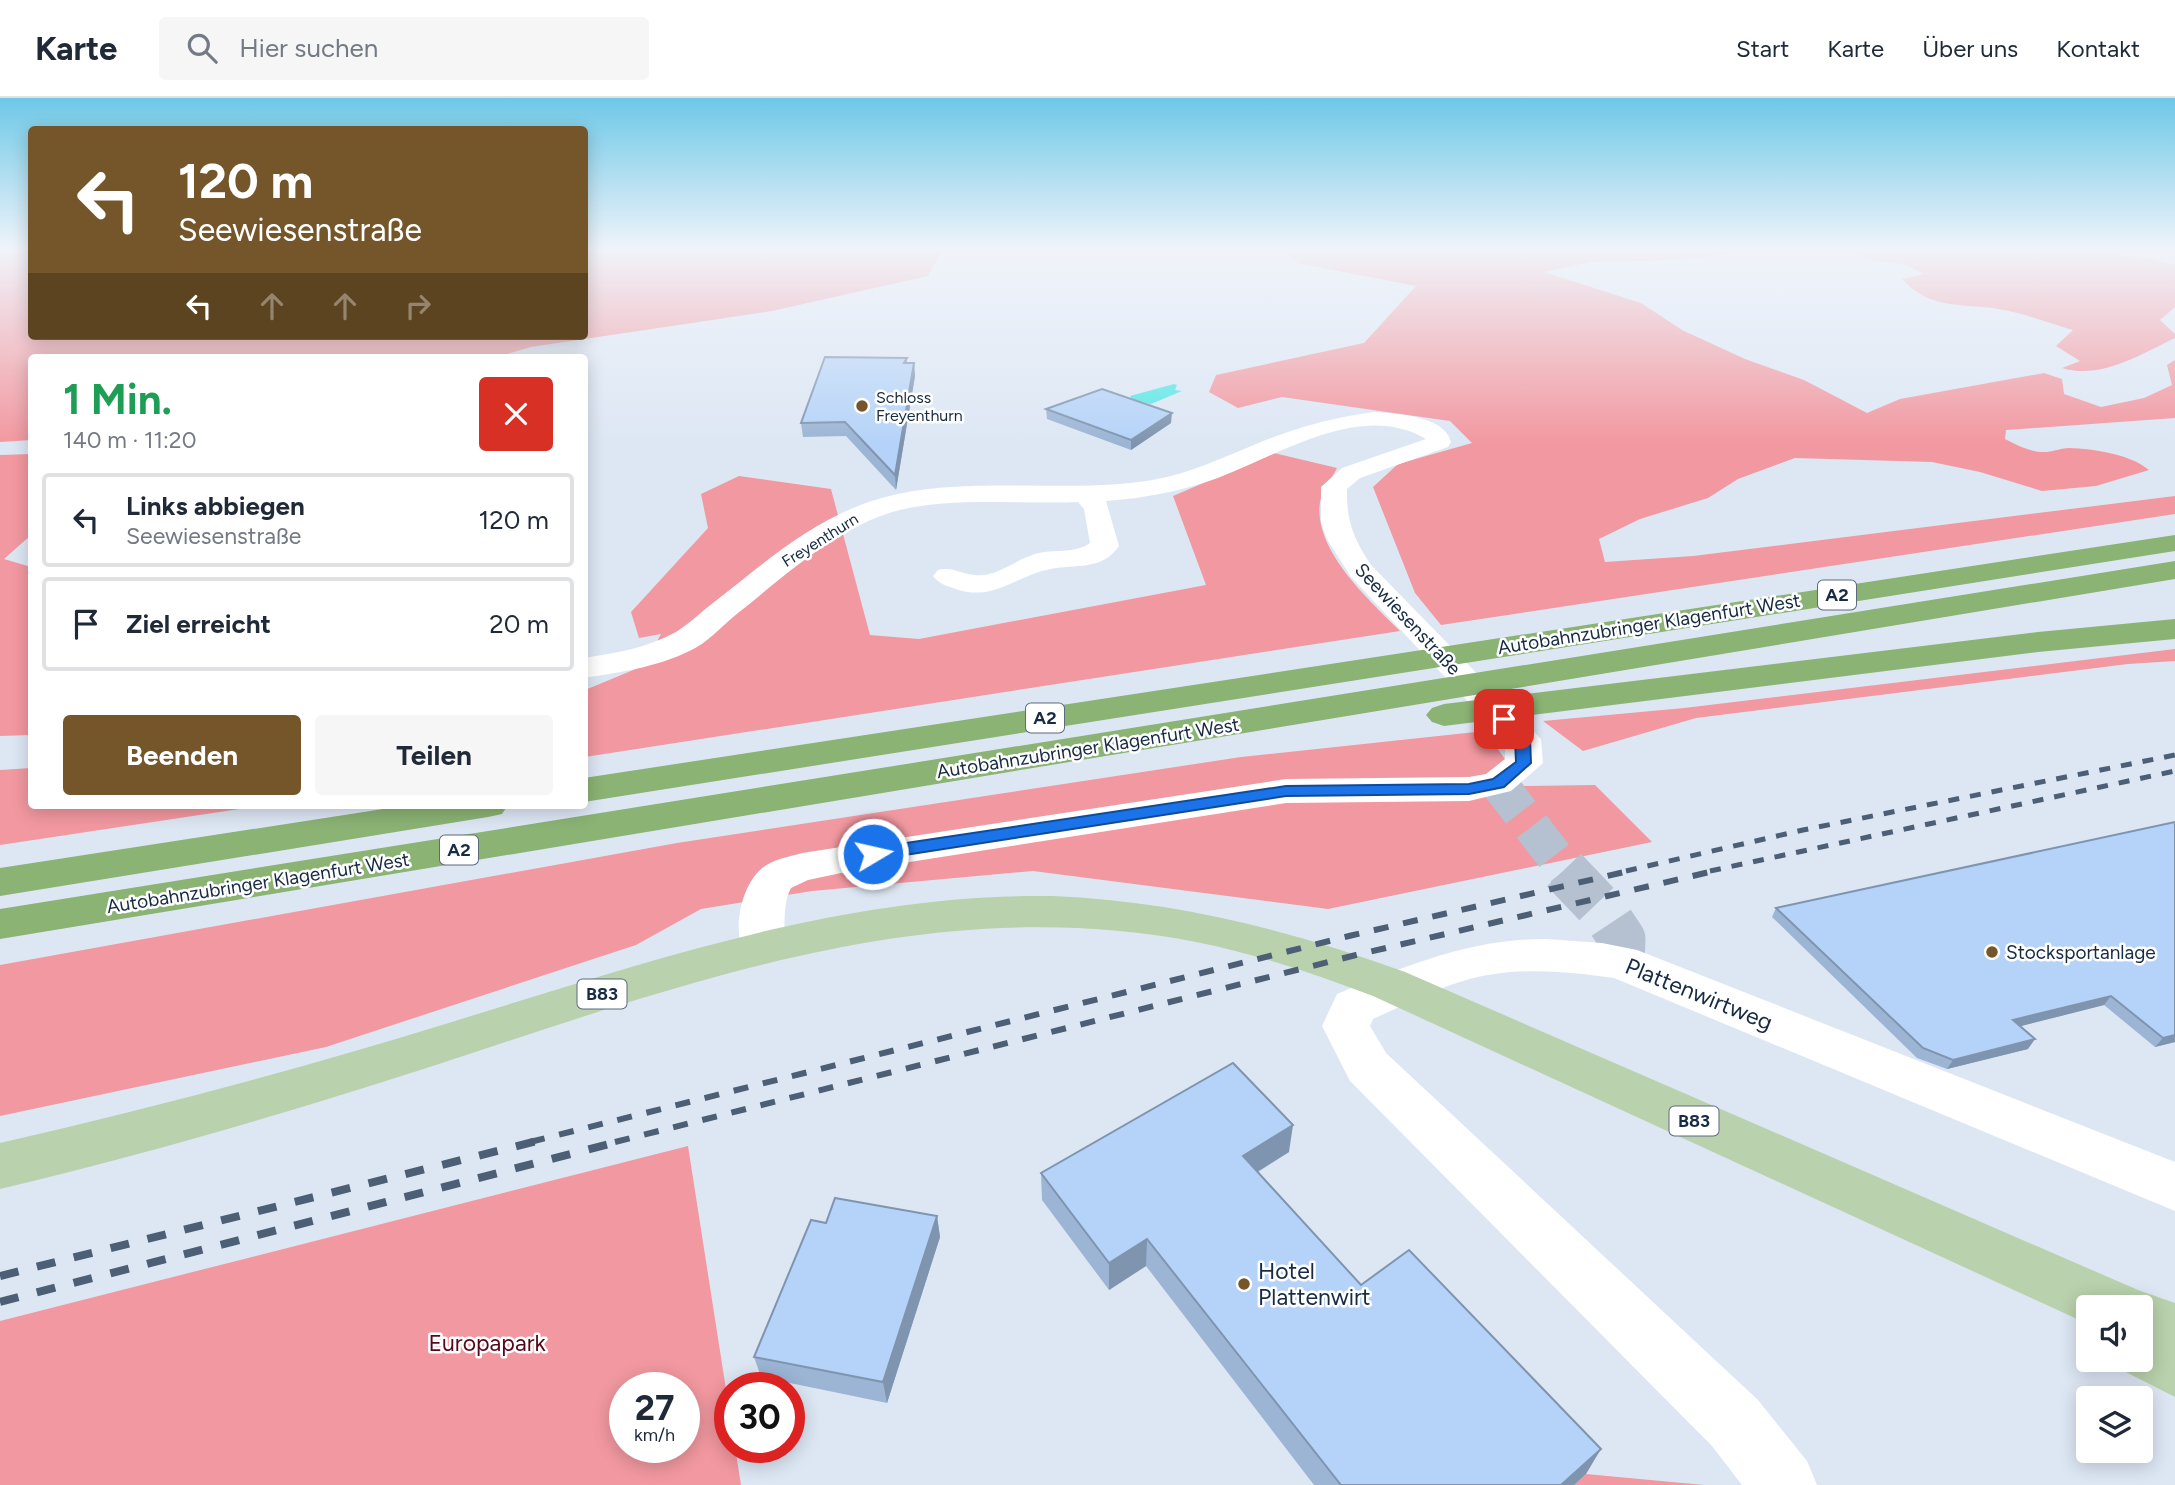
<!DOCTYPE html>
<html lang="de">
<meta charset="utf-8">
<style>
:root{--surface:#fff;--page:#f6f6f7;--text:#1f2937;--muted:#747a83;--line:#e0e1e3;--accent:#74562a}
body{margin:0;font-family:Figtree,sans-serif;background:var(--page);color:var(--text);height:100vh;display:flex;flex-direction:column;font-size:26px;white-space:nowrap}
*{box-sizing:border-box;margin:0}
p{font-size:23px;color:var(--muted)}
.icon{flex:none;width:38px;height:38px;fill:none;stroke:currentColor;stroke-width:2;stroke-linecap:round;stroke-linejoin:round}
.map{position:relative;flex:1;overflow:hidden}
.side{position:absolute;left:28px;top:256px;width:560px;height:455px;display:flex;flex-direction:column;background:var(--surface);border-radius:7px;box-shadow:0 4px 18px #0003}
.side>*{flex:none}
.top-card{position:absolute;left:28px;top:28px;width:560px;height:214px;border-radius:7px;box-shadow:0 4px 18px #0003;background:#74562a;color:#fff;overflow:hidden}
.controls{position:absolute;left:2076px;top:1197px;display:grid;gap:14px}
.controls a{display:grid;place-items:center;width:77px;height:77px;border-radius:7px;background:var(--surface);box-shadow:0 4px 18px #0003;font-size:35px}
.speed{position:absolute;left:609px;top:1274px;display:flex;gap:14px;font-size:35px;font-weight:700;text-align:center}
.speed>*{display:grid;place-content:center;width:91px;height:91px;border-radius:50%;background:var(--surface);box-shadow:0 4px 18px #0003;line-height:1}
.speed small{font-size:18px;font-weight:400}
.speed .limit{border:10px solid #d22;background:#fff;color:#111}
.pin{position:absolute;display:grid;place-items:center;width:60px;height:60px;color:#fff;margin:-30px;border-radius:14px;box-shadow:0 4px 10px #0006}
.me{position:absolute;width:77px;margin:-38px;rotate:81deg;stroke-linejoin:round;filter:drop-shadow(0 0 5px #0008)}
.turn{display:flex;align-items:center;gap:24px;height:147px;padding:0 35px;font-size:32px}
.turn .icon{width:91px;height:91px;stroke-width:2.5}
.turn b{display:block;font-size:49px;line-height:60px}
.lanes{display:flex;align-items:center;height:66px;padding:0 35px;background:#0003;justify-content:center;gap:35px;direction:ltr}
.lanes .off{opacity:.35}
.round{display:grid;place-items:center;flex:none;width:74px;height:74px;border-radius:7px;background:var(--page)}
.overview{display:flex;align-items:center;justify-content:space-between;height:119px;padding:0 35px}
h1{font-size:42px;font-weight:700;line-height:52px;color:#1e9e55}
.action{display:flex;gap:14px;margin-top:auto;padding:14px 35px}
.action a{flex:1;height:80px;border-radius:7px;background:var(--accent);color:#fff;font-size:28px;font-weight:700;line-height:80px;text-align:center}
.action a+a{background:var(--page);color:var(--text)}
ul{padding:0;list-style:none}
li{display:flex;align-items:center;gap:21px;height:94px;margin:0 14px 10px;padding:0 21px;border:4px solid var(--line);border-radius:7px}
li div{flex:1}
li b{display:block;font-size:26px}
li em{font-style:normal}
header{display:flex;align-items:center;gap:42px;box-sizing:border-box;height:98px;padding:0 35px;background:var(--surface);border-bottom:2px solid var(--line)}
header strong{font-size:33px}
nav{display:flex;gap:38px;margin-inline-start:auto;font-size:24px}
.search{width:490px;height:63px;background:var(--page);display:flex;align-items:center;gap:18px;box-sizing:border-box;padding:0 24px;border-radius:7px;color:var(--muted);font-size:26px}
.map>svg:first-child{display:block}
</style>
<header>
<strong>Karte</strong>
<div class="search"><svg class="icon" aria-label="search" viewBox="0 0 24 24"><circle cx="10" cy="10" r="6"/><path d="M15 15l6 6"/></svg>Hier suchen</div>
<nav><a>Start</a><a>Karte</a><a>Über uns</a><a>Kontakt</a></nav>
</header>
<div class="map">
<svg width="2175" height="1387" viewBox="0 0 2175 1387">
<rect width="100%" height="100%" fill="#dde7f4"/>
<path fill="#f298a0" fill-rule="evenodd" d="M0,151H31L32,238H584L585,151H943L928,178L772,213L531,249L497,259H32L31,342L0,344Z
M1282,151H1779L1674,162L1591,164L1544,174L1641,205L1682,232L1745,261L1804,282L1867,315L1900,301L2044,275L2062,281L2064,296L2101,309L2144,300L2172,287L2167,267L2175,262V320L2006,332L2005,341C2018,348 2033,355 2047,354C2055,353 2062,350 2069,350C2094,351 2130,356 2149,372L2096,388L2042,393L1980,374L1932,364L1795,360L1738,381L1708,400L1640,421L1599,441L1605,464L1693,458L2175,398V416L1441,527L1415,495L1373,389L1398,366L1472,345L1450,323L1282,299L1238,310L1209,294L1216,277L1364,245L1416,188L1297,165Z
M1840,151H2020L2147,159L2175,167V209L2160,222L2175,236V240C2141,256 2101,282 2062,270L2080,263L2056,248L2073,232C2049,225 2023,215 1999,211C1960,205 1931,212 1902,181L1924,176L1904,166L1875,163Z
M1274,355L1337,370C1332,380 1322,393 1320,404C1313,452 1369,502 1400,533L585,659V592L643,568L661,536L639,540L631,514L708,430L701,396L739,378L831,391L870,537L919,541L1206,487L1173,398Z
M31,356V437L4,461L31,469V637L0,638V357Z
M2175,551V563L2128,566L1696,620L1583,653L1543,623L1684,610Z
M1485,633L1524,688L1595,687L1652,744L1328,811L1033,773L812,793L701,811L636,847L326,949L0,1018V867L677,745L1241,659Z
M31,670L32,707H266L0,747V672Z
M688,1048L730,1317V1349H735L741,1387H0V1223ZM625,1290H684V1349H625Z
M1586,1376L1704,1387H1574Z"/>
<path fill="#57e6e5" d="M1174,286L1177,287L1175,292L1182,293L1151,306L1132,302L1130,298Z"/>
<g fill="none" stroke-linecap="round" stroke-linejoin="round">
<path stroke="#b5c1d1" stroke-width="37" stroke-dasharray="37 18" stroke-linecap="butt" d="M1498,685L1566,773"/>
<path stroke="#b5c1d1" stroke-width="47" stroke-dasharray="47 24" stroke-linecap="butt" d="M1564,772L1604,814L1622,841L1621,864"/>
<path fill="#fff" fill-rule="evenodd" d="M1374,314C1397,316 1444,317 1451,344L1448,349L1360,380L1347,391C1346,422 1354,442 1371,467L1541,641L1543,665L1511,693L1469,703L1286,705L846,774L808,782L791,790C779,813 790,840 778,861L762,866L746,861C732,837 739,792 760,772C770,762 788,759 802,755L1286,681L1469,679L1486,676L1505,661V643L1351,479L1328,443L1321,425V389L1342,370L1426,341C1360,301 1275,360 1212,382C1177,394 1143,400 1106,403L1119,448C1102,473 1075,466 1050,471C1016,478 992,504 956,491C947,488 939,486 933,478L938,472C953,468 960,476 975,477C994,480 1014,463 1032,457C1051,450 1073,457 1090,445L1084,411L1078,404C1016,407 935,396 878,419C825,440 782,480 738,515C724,526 712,540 697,549C663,568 623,574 584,580V560C616,555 647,550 676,534C689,526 701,514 713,505C759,469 804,429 858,408C948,372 1058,398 1152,382C1190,376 1226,358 1261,344C1298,329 1335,319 1374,314Z
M1546,841L1602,845L1637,852L2175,1064V1113L1614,880C1565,873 1511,868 1463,883C1432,892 1403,908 1373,921L1370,928L1386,955L1758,1302L1807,1363L1817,1387H1742L1712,1348L1350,983L1322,928L1337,896C1407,868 1469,841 1546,841Z"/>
<path fill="#b9d1ac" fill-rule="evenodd" d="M1052,798C1176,803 1290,832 1405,874L2138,1192L2175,1205V1299L2118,1270L2115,1262H2140V1209H2088V1226L1373,898C1315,876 1257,856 1196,844C930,793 687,885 439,966C294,1013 148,1056 0,1091V1045C149,1011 296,972 442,927C642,866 841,795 1052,798Z"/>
<path fill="#8bb374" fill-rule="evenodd" d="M2175,437V453L584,704V680Z
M2175,463V481L0,841V811Z
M2175,521V541L2038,554L1444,628L1432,624L1426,617L1432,610L1444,606L2038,534Z
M409,707H508L502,716L488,719L0,798V770Z"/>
<path stroke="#4d5f74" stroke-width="5" stroke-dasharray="11 11" stroke-linecap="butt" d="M1626,773L1803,732L2175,657
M1710,773L2175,673"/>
<path stroke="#4d5f74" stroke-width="6" stroke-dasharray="15 15" stroke-linecap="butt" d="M530,1044L1349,838L1633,772
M615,1044L1356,857L1718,772"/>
<path stroke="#4d5f74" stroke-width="8" stroke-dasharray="19 19" stroke-linecap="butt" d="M0,1178L537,1043
M0,1204L621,1043"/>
</g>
<path fill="#9cb5d5" d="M907,260V265H914L915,278L896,392L846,338L803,339L801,325Z
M1046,311L1171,325L1131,352L1047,321Z
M2175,724V944L2155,949L2104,907L2020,928L2028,951L1947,971L1917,960L1772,819L1776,810Z
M1289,1054L1258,1074L1361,1187L1586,1376L1574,1387H1314L1146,1168L1109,1192L1042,1102L1041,1075Z
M937,1118L940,1139L887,1305L761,1279L754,1259L826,1125Z"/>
<path fill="#7f94ae" d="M914,265L915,278L896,392L895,377Z
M1172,315L1171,325L1131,352V342Z
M2111,898L2104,907L2006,932L2013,922Z
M2175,937V944L2155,949L2163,940Z
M2035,941L2028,951L1947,971L1953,962Z
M1293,1027L1289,1054L1239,1085L1243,1058Z
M937,1118L940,1139L887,1305L883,1284Z
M1147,1141L1146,1168L1109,1192V1165Z
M1601,1351L1586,1376L1574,1387H1561Z"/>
<path fill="#b5d3f8" stroke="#7f94ae" stroke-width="2" d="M825,259L907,260L904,265H914L895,377L845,324L801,325Z
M1102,291L1172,315L1131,342L1046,311Z
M2175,724V937L2163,940L2111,898L2013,922L2035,941L1953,962L1923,950L1776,810Z
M1233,965L1293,1027L1243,1058L1361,1187L1409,1152L1601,1351L1561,1387H1341L1147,1141L1109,1165L1041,1075Z
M835,1100L937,1118L883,1284L754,1259L811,1122L826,1125Z"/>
<linearGradient id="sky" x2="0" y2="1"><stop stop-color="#6ec8e7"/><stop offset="0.44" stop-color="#f0f4fa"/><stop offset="1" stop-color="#f0f4fa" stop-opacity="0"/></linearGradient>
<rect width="2175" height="345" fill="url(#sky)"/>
<path fill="#1a73e8" stroke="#114b97" stroke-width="2" d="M1504,617L1509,618L1530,641L1531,665L1504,689L1469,696L1286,698L873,762L865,756L873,750L1286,688L1469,686L1493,681L1516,664L1515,642L1496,621Z"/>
<g fill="#74562a" stroke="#fff" stroke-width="2.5">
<circle cx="862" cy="308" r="7"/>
<circle cx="1992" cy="854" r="7"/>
<circle cx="1244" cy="1186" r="7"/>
</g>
<g text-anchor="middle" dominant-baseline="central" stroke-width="5" stroke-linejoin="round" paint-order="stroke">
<g font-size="16" fill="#172b44" stroke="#fff" text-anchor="start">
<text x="876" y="299">Schloss<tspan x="876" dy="18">Freyenthurn</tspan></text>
</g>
<g font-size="16" fill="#172b44" stroke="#fff">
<text transform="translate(820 442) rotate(-32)">Freyenthurn</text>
</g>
<g fill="#fff" stroke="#5d6b7c" stroke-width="2">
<rect x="1818" y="482.5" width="38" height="29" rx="5"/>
<rect x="1026" y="605.5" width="38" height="29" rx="5"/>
<rect x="440" y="737.5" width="38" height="29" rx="5"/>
<rect x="577.5" y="881.5" width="49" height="29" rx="5"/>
<rect x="1669.5" y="1008.5" width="49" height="29" rx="5"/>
</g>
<g font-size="18" font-weight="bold" fill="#172b44">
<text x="1837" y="497">A2</text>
<text x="1045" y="620">A2</text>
<text x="459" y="752">A2</text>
<text x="602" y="896">B83</text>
<text x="1694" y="1023">B83</text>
</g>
<g font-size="19" fill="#172b44" stroke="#fff">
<text transform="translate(1408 521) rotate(47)">Seewiesenstraße</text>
<text transform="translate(1649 526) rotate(-9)">Autobahnzubringer Klagenfurt West</text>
<text transform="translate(1088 650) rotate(-9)">Autobahnzubringer Klagenfurt West</text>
<text transform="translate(258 785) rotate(-9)">Autobahnzubringer Klagenfurt West</text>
</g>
<g font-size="19" fill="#172b44" stroke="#fff" text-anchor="start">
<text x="2006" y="854">Stocksportanlage</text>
</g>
<g font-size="23" fill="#172b44" stroke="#fff">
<text transform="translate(1699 896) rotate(22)">Plattenwirtweg</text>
</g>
<g font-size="23" fill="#172b44" stroke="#fff" text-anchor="start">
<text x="1258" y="1173">Hotel<tspan x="1258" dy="26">Plattenwirt</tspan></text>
</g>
<g font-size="23" fill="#56071b" stroke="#fff">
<text x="487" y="1245">Europapark</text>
</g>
</g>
</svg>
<div class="controls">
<a><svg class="icon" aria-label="sound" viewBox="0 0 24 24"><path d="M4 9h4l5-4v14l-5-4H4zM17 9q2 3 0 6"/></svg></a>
<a><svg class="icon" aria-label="layers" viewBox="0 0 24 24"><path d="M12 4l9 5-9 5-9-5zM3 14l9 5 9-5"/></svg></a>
</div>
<div class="speed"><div>27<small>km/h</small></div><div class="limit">30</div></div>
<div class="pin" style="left:1504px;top:621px;background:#d93025"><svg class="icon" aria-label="arrive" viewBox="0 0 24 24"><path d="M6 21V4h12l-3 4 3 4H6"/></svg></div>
<svg class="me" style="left:873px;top:756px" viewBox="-20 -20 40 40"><circle r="17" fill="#1a73e8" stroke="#fff" stroke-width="3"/><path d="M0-11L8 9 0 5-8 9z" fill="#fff"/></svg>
<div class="top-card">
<div class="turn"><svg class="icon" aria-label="left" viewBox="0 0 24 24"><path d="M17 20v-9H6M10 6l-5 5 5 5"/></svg><div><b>120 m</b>Seewiesenstraße</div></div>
<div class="lanes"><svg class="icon" aria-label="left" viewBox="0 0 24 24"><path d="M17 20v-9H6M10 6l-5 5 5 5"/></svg><svg class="icon off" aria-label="ahead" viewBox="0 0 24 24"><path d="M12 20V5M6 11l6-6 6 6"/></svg><svg class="icon off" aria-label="ahead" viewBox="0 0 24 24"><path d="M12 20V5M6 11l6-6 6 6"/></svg><svg class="icon off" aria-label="right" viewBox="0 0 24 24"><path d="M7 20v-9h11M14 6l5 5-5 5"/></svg></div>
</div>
<section class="side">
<div class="overview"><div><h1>1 Min.</h1><p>140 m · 11:20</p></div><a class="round" style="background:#d93025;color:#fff"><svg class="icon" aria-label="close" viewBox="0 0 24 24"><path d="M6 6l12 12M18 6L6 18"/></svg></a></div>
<ul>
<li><svg class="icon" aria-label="left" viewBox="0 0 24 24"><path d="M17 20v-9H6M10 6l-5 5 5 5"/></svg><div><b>Links abbiegen</b><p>Seewiesenstraße</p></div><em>120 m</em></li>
<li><svg class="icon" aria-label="arrive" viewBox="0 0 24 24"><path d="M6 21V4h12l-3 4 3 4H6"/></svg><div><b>Ziel erreicht</b></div><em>20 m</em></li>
</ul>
<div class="action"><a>Beenden</a><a>Teilen</a></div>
</section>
</div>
